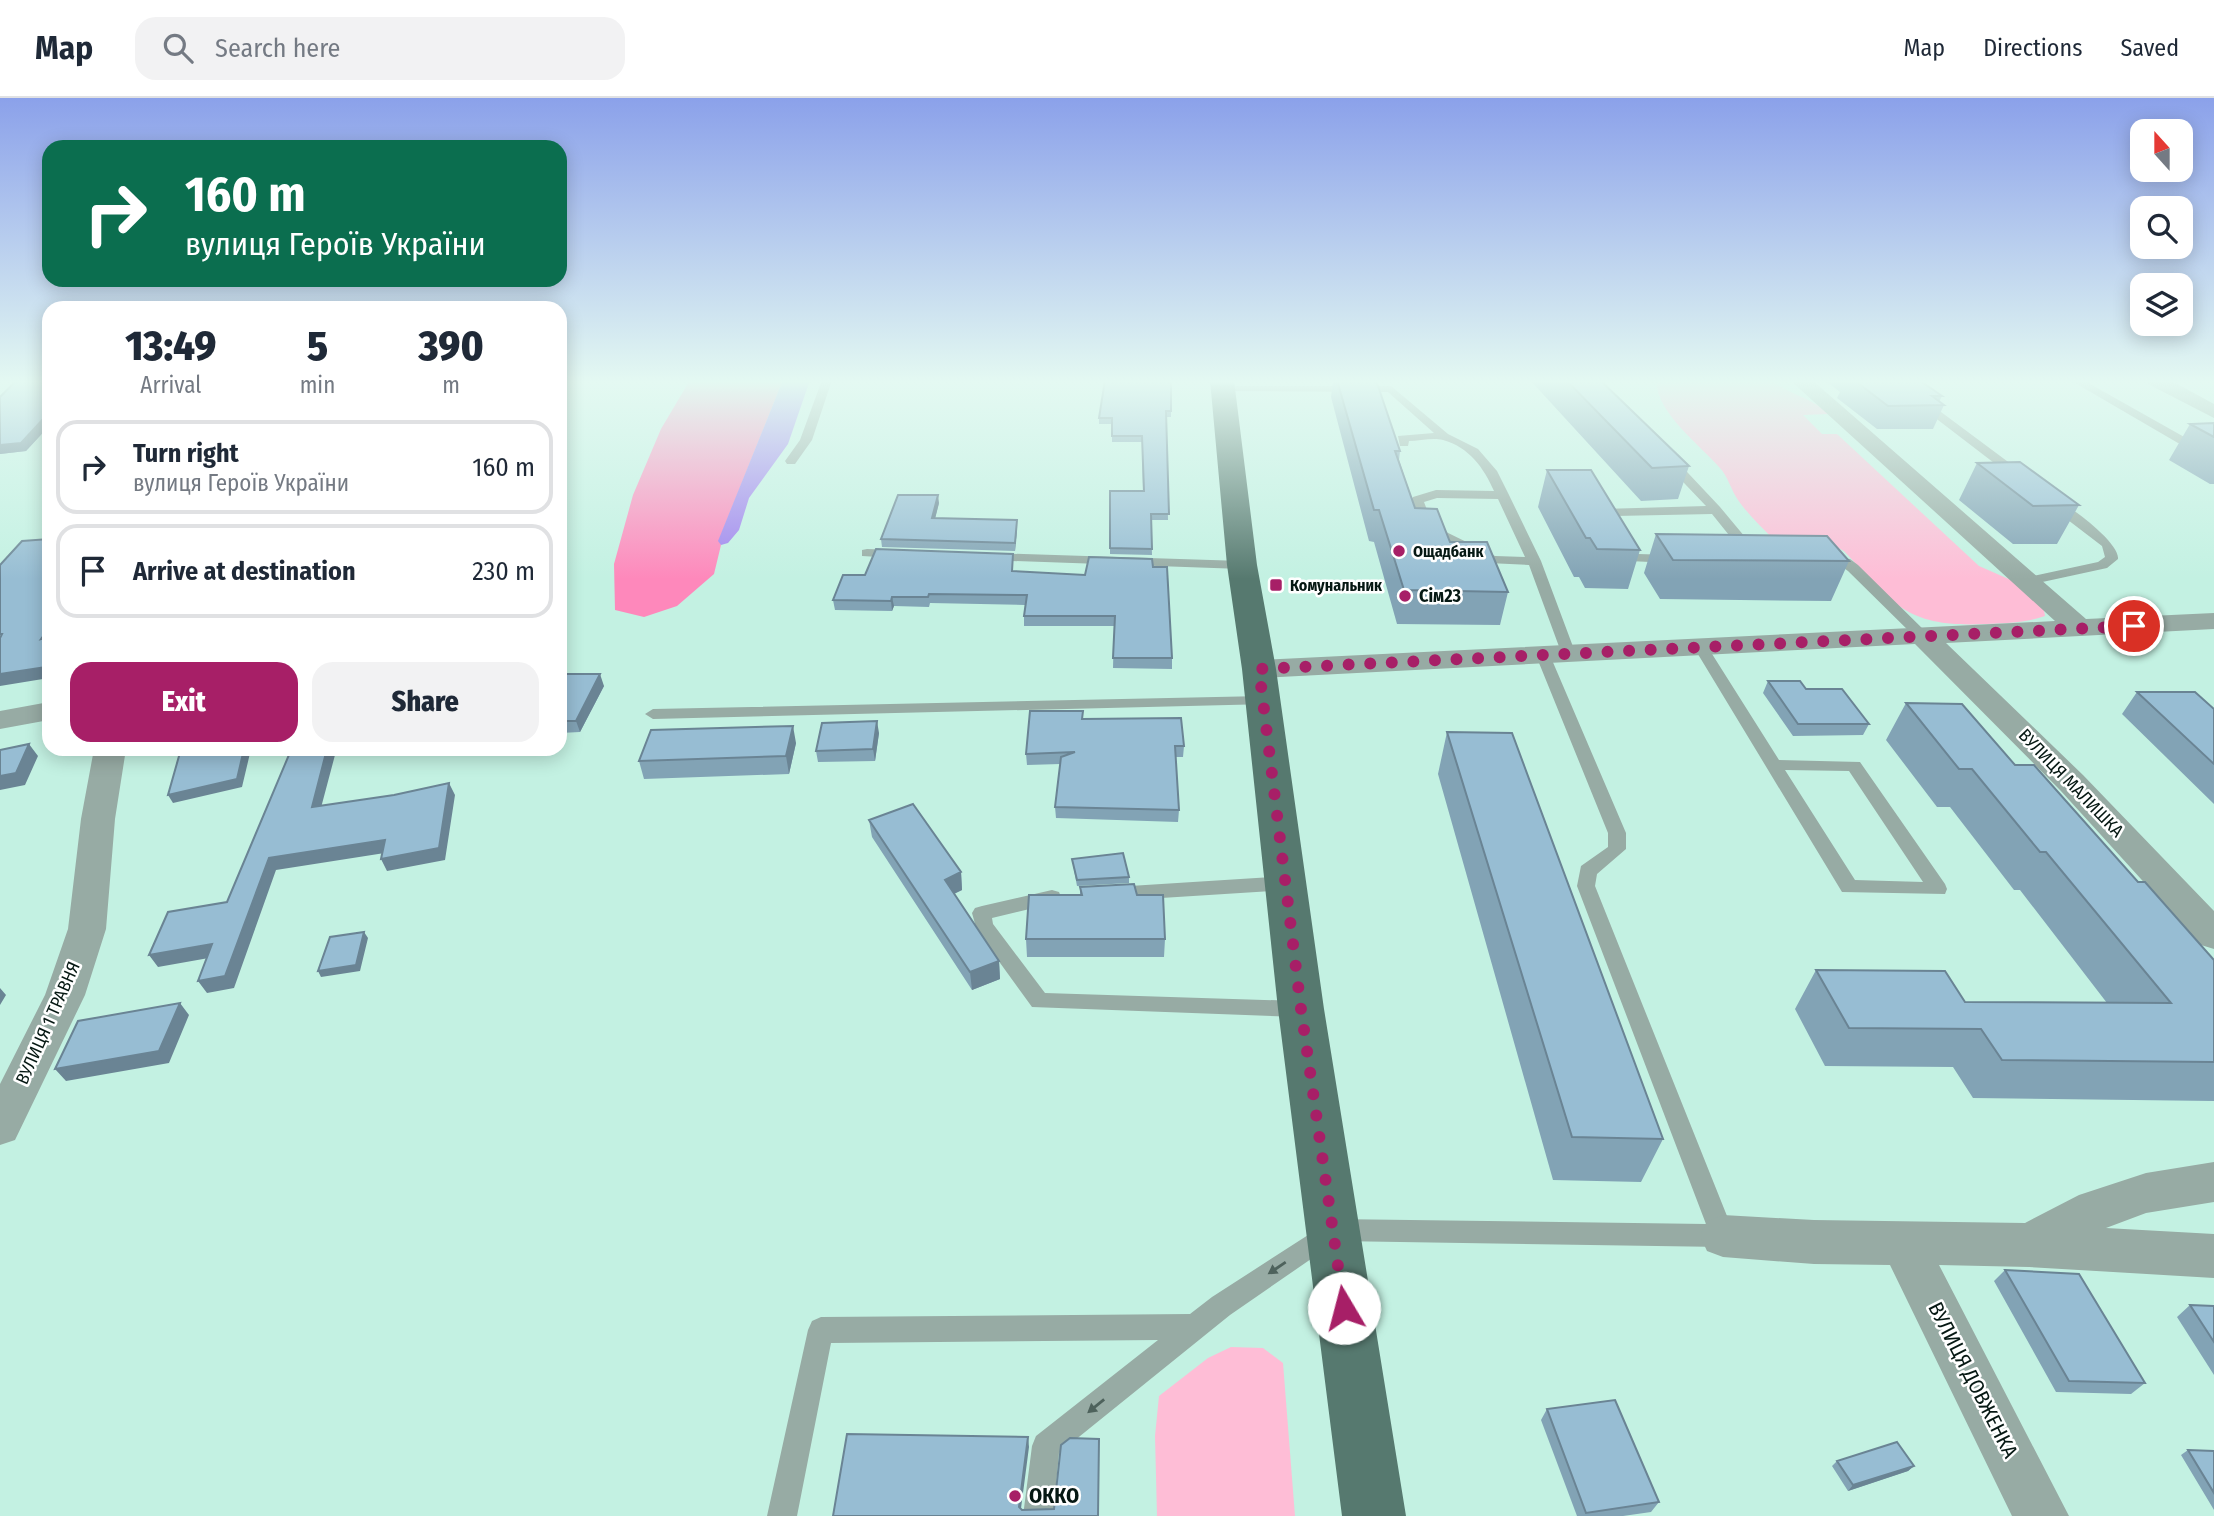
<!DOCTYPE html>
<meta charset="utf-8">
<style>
:root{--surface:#fff;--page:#f2f2f3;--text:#1f2937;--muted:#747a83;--line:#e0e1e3;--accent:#a71f67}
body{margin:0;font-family:"Fira Sans Condensed",sans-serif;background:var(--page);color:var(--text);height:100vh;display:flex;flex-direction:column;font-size:26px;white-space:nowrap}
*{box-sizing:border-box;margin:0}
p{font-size:23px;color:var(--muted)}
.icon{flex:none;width:38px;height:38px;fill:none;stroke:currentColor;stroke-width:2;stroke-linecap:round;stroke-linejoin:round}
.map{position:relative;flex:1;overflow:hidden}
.sheet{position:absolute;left:42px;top:203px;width:525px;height:455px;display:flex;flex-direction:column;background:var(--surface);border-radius:21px;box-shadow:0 4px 18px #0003}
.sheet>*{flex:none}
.hud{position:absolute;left:42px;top:42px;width:525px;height:147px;border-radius:21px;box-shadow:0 4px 18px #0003;background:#0b6e4f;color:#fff;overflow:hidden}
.needle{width:46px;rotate:339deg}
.buttons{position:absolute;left:2130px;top:21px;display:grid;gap:14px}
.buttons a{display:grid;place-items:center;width:63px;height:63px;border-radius:14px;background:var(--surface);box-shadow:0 4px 18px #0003;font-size:35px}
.pin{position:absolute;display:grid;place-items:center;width:60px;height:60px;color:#fff;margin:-30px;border:4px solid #fff;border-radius:50%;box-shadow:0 2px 7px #0007}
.me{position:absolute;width:77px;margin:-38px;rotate:352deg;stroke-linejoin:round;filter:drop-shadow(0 0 5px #0008)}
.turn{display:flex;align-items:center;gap:24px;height:147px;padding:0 28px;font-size:32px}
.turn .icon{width:91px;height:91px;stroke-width:2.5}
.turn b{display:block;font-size:49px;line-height:60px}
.eta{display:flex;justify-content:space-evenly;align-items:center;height:119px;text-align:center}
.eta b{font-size:42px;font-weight:800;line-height:49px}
.action{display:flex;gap:14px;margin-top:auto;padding:14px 28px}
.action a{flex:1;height:80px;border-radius:21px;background:var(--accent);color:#fff;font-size:28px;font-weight:800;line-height:80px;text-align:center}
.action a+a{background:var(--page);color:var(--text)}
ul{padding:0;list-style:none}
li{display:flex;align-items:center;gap:21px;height:94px;margin:0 14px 10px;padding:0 14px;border:4px solid var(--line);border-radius:21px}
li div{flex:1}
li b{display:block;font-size:26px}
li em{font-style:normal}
header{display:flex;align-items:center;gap:42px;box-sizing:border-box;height:98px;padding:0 35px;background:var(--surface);border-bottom:2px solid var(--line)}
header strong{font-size:33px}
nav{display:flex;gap:38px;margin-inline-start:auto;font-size:24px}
.search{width:490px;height:63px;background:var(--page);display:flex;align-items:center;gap:18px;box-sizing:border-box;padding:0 24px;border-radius:21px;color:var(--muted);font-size:26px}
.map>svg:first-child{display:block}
</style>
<header>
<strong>Map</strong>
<div class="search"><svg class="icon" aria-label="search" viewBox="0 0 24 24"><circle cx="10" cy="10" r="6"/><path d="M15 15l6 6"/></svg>Search here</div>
<nav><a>Map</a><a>Directions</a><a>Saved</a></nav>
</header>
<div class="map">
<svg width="2214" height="1418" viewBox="0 0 2214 1418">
<rect width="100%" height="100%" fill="#c3f1e2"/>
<path fill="#febdd6" d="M1657,282H1771C1789,297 1811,299 1828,316L1803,317L1822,336H1837L1979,468L2020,486L2043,508L2045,518C2025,525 2006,525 1986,526C1906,530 1894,506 1844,453L1835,448L1775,443C1763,430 1748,417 1738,402C1731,392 1728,378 1719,369C1701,348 1654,313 1657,282Z
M1231,1249L1263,1250L1283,1265L1295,1418H1157L1155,1338L1159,1298L1208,1260Z"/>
<path fill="#fe88bb" d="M690,282H783L719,442L721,447L714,476L677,508L644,519L615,512L614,466L633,397L661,331Z"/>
<path fill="#a084ee" d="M783,282H810L788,346L749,400L739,432L728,445L721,447L718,443Z"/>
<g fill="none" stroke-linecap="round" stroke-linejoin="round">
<path fill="#97aba4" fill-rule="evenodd" d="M822,282H832L812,342L795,366H787L785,363L800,342Z
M2070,282H2083L2186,340L2214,347V353L2178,345Z
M1223,288H1391L1448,336L1478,351L1497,373L1509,397L1541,463L1575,554L1573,557L1568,558L1561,554L1529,467L1488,465L1428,436L1420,427L1411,402L1413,399L1436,392L1494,393C1484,370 1469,349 1443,342C1433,339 1419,343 1409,343L1408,348H1400L1398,338L1434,335L1388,294L1219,293V289ZM1437,400L1498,401L1525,459L1495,458L1438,430L1432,425L1424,404Z
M1925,308H1933L2023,375V381H2015L1925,312Z
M1665,359H1673L1720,409L1755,451V457H1745L1712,416L1615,418L1638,456L1672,457L1679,461L1672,465L1629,463L1600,414L1602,411L1706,408L1665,365Z
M2055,402C2070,407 2120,445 2118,461L2107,470L2029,487L2024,486V480L2098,464L2105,459L2102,448L2051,409L2049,406Z
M867,451L896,452L903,456L896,460L862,458V452Z
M990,455L1242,463L1249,467L1242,471L985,462V456Z
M1827,458L1850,461L1858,467L1928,536L1930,539L1928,542H1918L1848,473L1841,468L1822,465V459Z
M1700,544L1707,548L1779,662L1860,664L1945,786L1947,791L1945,796L1842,794L1693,548ZM1785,672L1849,673L1923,784L1855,782Z
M1542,551L1549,555L1626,735V751L1597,776L1595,788L1735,1138L1732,1146L1723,1149L1337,1143L1230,1217L1059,1355L1053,1418H1023L1032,1348L1036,1338L1158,1242L831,1245L797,1418H767L808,1232L812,1223L821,1219L1190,1216L1212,1199L1333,1121L1706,1126L1577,788L1581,768L1608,749V735L1535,555Z
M1263,598L1269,600L1271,603L1269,606L653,621L645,616L653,611Z
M1286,778L1293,780L1295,785L1293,790L1286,792L1114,803L1107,801L1105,796L1107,791L1114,789Z
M1052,792L1059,794L1061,799L1059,804L992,820L993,826L1045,895L1299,903L1306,905L1309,911L1306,917L1299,919L1032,909L977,833L972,815L975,810L982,808Z"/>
<path fill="#97aba4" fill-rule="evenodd" d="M1790,282H1812L2086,521L2214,515V531L1946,545L2083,677L2214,813V851L2201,847L2060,692L1915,546L1259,580L1249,577L1245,571L1249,565L1259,562L2055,523Z
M2145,282H2170L2214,306V320L2148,286Z
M49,604V622L0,631V613Z
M94,651H126L115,721L106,831L85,897L15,1042L0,1047V986L45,897L68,831L81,721Z
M2214,1064V1104L2146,1115L2106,1130L2214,1136V1180L2029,1169L1939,1167L2069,1418H2012L1890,1167L1814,1166L1723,1159L1707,1153L1700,1138L1707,1123L1723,1117L1814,1122L2025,1125L2079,1097L2146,1075Z"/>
<path fill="#56796f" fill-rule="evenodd" d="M1210,282H1234L1257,467L1276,571L1324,911L1406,1418H1342L1278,911L1242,571L1227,467Z"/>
</g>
<path fill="#82a3b5" d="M49,282V328L26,353L0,356V299Z
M1171,282V319H1166L1168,422H1151L1152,457L1110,456V393H1143L1142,344H1112V326H1099V320Z
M1333,282H1376L1400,353L1399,362L1415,410L1450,444L1508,494L1500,527L1397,526L1374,444L1369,443L1331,299Z
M1530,282H1600L1689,368L1678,401L1641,403Z
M1825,282H1919L1942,298L1939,304L1944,307L1933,331H1877L1837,300L1840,294Z
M2214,325V386H2210L2169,362L2190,326Z
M1977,365L2079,407L2057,446H2013L1959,402Z
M1547,372L1640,452L1628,491L1585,490L1579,479H1574L1538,409Z
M939,405L935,420L1017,430L1015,453L882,449L881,441Z
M1656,436L1849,463L1831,503L1660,501L1644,475Z
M1013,456V473L1085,477L1153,469L1172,560V571L1113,570L1114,528H1024V518L1025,507L930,505L929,509L894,508L892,513L835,512L833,502L865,477Z
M560,576L604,588L580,634L560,635Z
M1768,583L1806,591L1869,626L1863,637L1793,638L1763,595Z
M2137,594L2214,611V706L2122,616Z
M1906,605L2015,667L2138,784L2214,862V1003L1973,1000L1953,969L1825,968L1795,911L1816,872L1965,904L2107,905L2020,792H2014L1950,709H1937L1886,642Z
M1083,621L1184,648L1183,659H1175L1179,712L1178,724L1056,720L1055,709L1060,666L1027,667L1026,656Z
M1447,634L1663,1041L1641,1084L1553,1082L1438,676Z
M879,635L875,663L818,664L816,653Z
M796,645L789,676L644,681L639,663Z
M869,722L961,774L962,792L954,796L999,863L1000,881L972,892L872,739Z
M1072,761L1129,779V785L1077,788Z
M1080,789L1137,797L1165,841L1164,859H1027L1026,841L1080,797Z
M2005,1172L2145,1285L2131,1296L2056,1294L1994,1183Z
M2190,1207L2214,1208V1277L2177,1219Z
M1547,1311L1659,1404L1651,1414L1623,1418H1577L1541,1322Z
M2188,1352L2214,1353V1412L2181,1357Z
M1837,1363L1914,1368L1908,1373L1848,1393L1832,1368Z"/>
<path fill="#6a8494" d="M44,320L49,328L26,353L0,356V347Z
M938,397L939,405L933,429L932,420Z
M1017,422V430L1015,453V445Z
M892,499L894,508L892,513L891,503Z
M49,530V549L41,541Z
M49,563V580L0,588V576Z
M600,576L604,588L580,634L576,623Z
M877,623L879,635L875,663L873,651Z
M793,628L796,645L789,676L786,658Z
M29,646L38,658L25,687L0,692V678Z
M244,651H251L242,689L173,705L168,697Z
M327,651H331L335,657L318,721L312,709Z
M449,685L455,697L445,762L387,773L381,761Z
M385,742L391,754L276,772L234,890L207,895L198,883L269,760Z
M961,774L962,792L947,799L945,782Z
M364,834L368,840L360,873L321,879L318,873Z
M212,846L220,858L158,869L149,857Z
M999,863L1000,881L972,892L970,874Z
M0,890L6,897L0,907Z
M180,905L189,917L169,965L66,983L55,971Z
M1028,1339L1029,1349L1020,1418L1019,1409Z
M1914,1368L1908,1373L1848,1393L1853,1387Z"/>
<path fill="#97bdd3" stroke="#6a8494" stroke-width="2" d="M17,282H49V320H44L21,345L0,347V299Z
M1105,282H1171V313H1166L1169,416H1151L1152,451L1110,450V393H1144L1142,338H1112V320H1099Z
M1337,282H1376L1400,353H1395L1415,410L1437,411L1450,444H1487L1508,494L1404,492L1379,412H1374Z
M1566,282H1600L1689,368L1652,370Z
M1854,282H1919L1942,298H1932L1944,307L1888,308Z
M2214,325V339L2190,326Z
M2020,364L2079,407L2033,408L1977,365Z
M1547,372H1591L1640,452L1597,451L1590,440H1586Z
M898,397H938L932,420L1017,422L1015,445L881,441Z
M1656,436L1827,438L1849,463L1673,462Z
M49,441V530L41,541L49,539V563L46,569L0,576V540L2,536H0V467L22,443Z
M876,451L1013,456L1012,473L1085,477L1089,459L1152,461L1153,469H1167L1172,560H1113L1115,518H1024L1027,497L929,496L928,499H892L891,503L833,502L843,477H865Z
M560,576H600L576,623H560Z
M1768,583H1800L1806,591H1842L1869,626H1798Z
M2137,594H2195L2214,611V666Z
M1906,605L1962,606L2015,667H2034L2138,784H2145L2214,862V964L2002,962L1981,931L1849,930L1816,872L1945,873L1965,904L2171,905L2046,754H2040L1972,671H1959Z
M1030,613H1083L1082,621L1181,620L1184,648H1175L1179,712L1055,709L1061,659L1075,654L1026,656Z
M877,623L873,651L816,653L822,625Z
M793,628L786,658L639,663L651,632Z
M1447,634L1512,635L1663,1041L1572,1039Z
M29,646L16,675L0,678V652Z
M181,651H244L237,681L168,697Z
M296,651H327L312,709L394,697L449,685L439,750L381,761L385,742L269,760L225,878L198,883L212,846L149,857L168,814L227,804L291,652Z
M913,706L961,774L945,782L999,863L970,874L869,722Z
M1123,755L1129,779L1077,782L1072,761Z
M1134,786L1137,797H1163L1165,841H1026L1029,797H1082L1080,789Z
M364,834L356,867L318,873L330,839Z
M180,905L159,953L55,971L78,923Z
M2005,1172L2079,1176L2145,1285L2069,1283Z
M2190,1207L2214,1208V1244Z
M1615,1302L1659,1404L1586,1415L1547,1311Z
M847,1336L1028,1339L1019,1409L1022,1412L1054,1411L1061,1347L1070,1340L1099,1341L1098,1418H833Z
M1897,1344L1914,1368L1853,1387L1837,1363Z
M2188,1352L2214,1353V1395Z"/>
<defs><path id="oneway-solid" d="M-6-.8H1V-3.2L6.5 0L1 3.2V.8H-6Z" transform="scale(1.75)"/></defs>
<g fill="#4e625c">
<use href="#oneway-solid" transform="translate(1277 1170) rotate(146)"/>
<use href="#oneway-solid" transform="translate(1096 1308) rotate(141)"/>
</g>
<linearGradient id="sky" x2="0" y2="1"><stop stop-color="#8ba1ea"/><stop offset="0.59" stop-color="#e4f9f2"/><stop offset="1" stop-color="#e4f9f2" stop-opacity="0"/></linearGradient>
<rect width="2214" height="481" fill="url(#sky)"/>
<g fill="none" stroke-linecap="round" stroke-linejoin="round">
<path stroke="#a71f67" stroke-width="12" stroke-dasharray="0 21.6" d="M1344,1210L1301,911L1259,571L2134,528"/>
</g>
<g fill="#a71f67" stroke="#fff" stroke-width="2.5">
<circle cx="1399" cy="453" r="7"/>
<rect x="1269" y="480" width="14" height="14" rx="3.5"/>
<circle cx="1405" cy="498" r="7"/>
<circle cx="1015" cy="1398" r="7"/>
</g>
<g text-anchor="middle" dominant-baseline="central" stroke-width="5" stroke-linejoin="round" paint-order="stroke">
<g font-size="16" font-weight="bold" fill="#061813" stroke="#fff" text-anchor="start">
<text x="1413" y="453">Ощадбанк</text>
<text x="1290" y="487">Комунальник</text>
</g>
<g font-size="18" font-weight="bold" fill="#061813" stroke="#fff" text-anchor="start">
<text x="1419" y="498">Сім23</text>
</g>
<g font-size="18" fill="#061813" stroke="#fff">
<text transform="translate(2071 685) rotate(46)">ВУЛИЦЯ МАЛИШКА</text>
<text transform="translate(48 925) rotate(-66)">ВУЛИЦЯ 1 ТРАВНЯ</text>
</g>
<g font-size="21" fill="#061813" stroke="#fff">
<text transform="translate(1973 1282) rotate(63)">ВУЛИЦЯ ДОВЖЕНКА</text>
</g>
<g font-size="21" font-weight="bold" fill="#061813" stroke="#fff" text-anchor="start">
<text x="1029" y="1398">ОККО</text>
</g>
</g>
</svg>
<div class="buttons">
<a><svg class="needle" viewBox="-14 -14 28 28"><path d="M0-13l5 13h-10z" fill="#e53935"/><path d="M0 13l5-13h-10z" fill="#747a83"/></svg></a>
<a><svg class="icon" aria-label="search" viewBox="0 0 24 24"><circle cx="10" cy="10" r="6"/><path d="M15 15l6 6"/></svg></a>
<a><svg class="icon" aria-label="layers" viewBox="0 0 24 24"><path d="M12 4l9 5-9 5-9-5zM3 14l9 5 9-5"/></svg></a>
</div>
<div class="pin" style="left:2134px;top:528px;background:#d93025"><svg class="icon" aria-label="arrive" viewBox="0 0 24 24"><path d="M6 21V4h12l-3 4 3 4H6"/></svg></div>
<svg class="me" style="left:1344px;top:1210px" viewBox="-20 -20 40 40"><circle r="19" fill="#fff"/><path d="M0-13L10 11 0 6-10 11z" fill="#a71f67"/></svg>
<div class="hud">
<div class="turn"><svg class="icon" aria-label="right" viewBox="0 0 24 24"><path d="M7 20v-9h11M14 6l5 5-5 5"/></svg><div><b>160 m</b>вулиця Героїв України</div></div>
</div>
<section class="sheet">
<div class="eta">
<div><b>13:49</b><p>Arrival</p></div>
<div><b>5</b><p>min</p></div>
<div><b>390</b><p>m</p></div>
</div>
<ul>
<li><svg class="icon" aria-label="right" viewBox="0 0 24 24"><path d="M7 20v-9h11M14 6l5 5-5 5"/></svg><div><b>Turn right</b><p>вулиця Героїв України</p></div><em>160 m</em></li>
<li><svg class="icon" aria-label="arrive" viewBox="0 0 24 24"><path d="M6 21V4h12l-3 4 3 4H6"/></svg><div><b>Arrive at destination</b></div><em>230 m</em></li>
</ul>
<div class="action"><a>Exit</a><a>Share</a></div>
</section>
</div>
